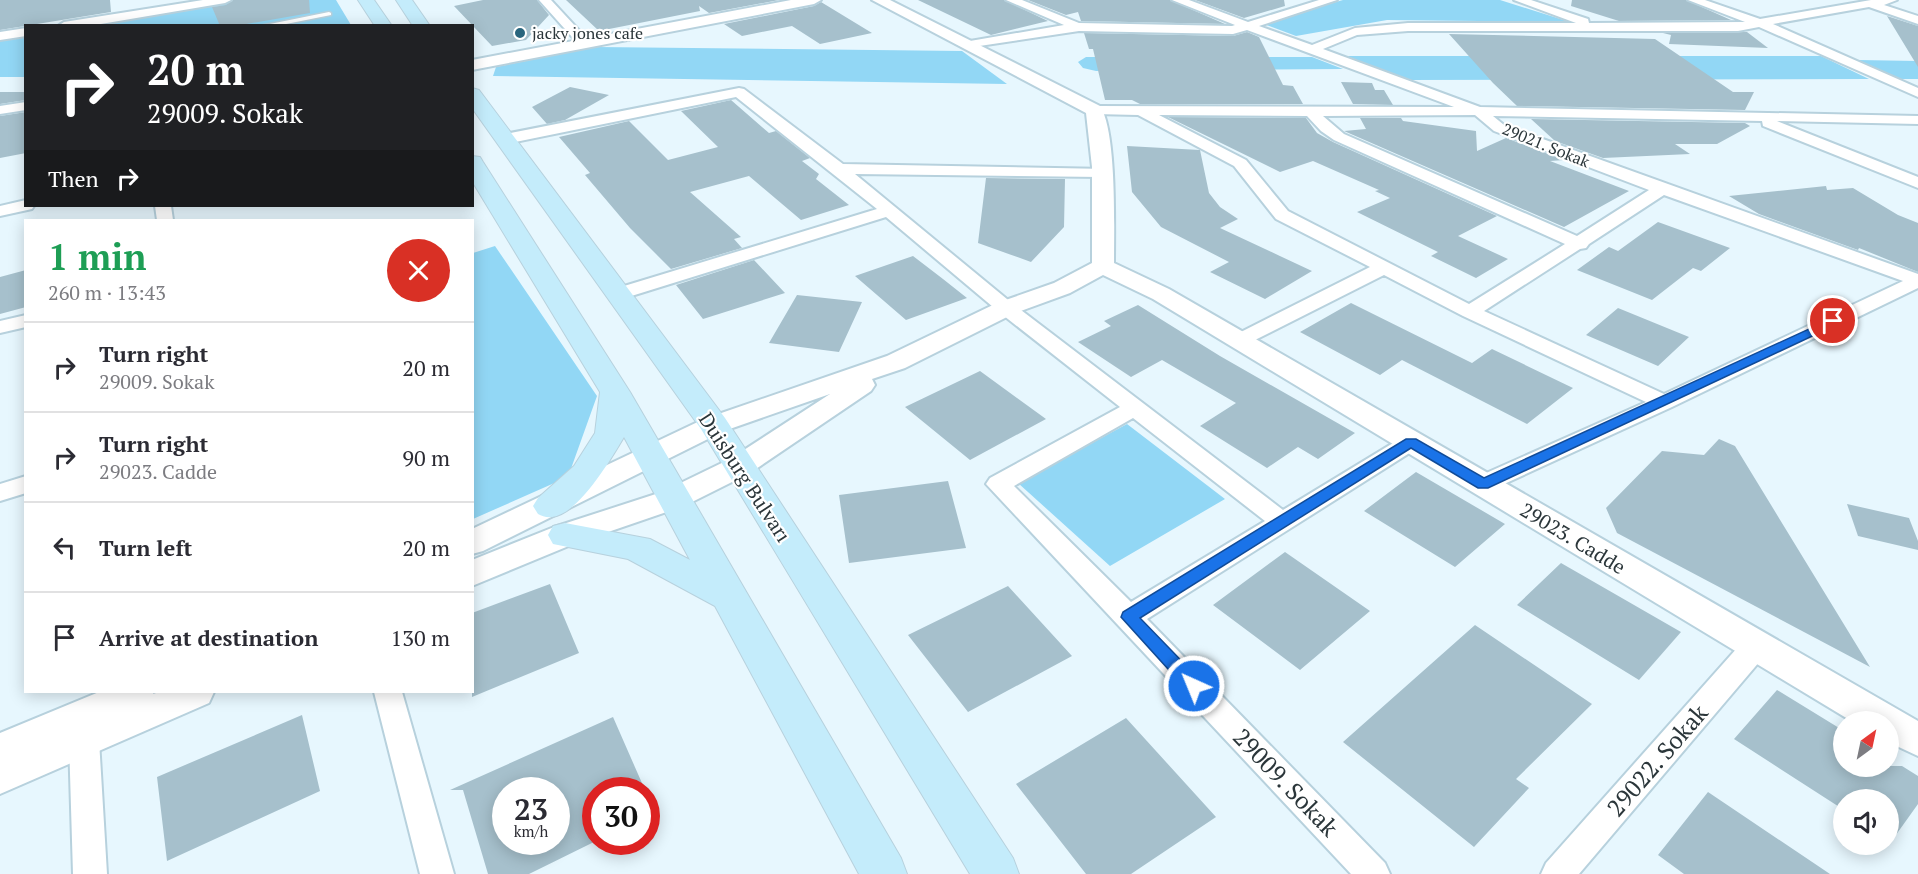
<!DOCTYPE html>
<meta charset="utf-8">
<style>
:root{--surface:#fff;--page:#f2f2f3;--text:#2b2b33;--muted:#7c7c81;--line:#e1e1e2}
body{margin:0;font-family:"PT Serif",serif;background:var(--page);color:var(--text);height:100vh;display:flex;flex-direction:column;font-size:22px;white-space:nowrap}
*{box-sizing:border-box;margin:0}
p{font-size:20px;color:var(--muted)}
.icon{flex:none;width:33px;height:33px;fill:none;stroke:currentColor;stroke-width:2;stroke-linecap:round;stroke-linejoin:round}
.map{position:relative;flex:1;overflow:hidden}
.drawer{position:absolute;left:24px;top:219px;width:450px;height:474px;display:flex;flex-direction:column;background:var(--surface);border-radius:0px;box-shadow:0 3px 15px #0003}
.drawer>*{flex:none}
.top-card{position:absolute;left:24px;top:24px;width:450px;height:183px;border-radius:0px;box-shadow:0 3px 15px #0003;background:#202124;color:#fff;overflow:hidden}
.needle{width:39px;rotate:33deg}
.tools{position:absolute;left:1833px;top:711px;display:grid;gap:12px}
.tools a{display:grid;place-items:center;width:66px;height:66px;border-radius:50%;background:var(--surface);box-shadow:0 3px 15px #0003;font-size:30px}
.speed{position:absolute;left:492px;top:777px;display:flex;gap:12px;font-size:30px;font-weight:700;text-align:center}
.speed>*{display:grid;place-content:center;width:78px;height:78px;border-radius:50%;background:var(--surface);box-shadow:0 3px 15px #0003;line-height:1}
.speed small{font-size:15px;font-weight:400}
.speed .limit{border:9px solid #d22;background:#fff;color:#111}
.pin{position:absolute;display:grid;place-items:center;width:51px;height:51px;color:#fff;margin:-26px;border:3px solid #fff;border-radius:50%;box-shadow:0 2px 6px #0007}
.me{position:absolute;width:66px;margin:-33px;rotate:316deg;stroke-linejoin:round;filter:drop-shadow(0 0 4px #0008)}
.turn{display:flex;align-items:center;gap:21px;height:126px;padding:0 24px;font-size:27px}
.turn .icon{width:78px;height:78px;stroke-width:2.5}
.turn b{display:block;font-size:42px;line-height:51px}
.then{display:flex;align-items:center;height:57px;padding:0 24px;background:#0003;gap:12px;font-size:22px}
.round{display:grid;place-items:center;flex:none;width:63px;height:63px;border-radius:32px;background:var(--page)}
.headline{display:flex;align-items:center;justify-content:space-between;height:102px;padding:0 24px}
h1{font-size:36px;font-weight:700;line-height:45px;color:#1e9e55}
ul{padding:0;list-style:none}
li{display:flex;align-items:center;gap:18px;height:90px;padding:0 24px;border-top:2px solid var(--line)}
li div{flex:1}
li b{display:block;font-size:22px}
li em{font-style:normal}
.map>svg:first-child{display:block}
</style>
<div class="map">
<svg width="1918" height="874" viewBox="0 0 1918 874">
<rect width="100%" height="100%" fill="#e7f7fe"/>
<path fill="#92d7f5" d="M243,0H336L351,25L89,26Z
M1343,0H1500L1570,22L1387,20L1296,36L1261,23Z
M25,36V77H0V40Z
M596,47L962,51L1007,84L493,76L496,67Z
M1347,56H1821L1869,79L1404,80Z
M1086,57H1312L1343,69L1096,71L1083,68L1078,62Z
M1858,60L1918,61V79H1897Z
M495,246L597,396L568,477L473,519V253Z
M1127,424L1225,499L1110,566L1018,483Z"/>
<path fill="#a6c0cc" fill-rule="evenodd" d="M0,0H110L111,12L0,30Z
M233,0H309L310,13L235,26H220L212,7L226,5Z
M483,0H537L549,15L526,40L492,46L454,6Z
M566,0H779L709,13L699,6L700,11L599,31Z
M918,0H1004L1048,21L991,35Z
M1028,0H1170L1225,24L1081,21L1078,12L1066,15Z
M1195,0H1284L1285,6L1244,18Z
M1572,0H1686L1731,20L1619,21L1571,6Z
M821,2L872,33L820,44L792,26L742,36L724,24L814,6Z
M1887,16L1918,26V67Z
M1247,32L1259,37L1283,85L1293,86L1303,104H1140L1132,100H1105L1093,49H1089L1084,33L1233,36Z
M1747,32L1768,48L1669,44L1671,35L1663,33Z
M1449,34L1655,39L1733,92H1754L1745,110L1517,106L1493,83Z
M1341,82L1372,83L1375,90H1384L1393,105L1353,104Z
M570,87L609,95L565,120L547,124L532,107Z
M0,92H26V100L0,104Z
M731,100L769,133L776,131L810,158L802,161L819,174L816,179L849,205L801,220L749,176L690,192L741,237L734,239L742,248L671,269L630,228L585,175L590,173L559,137L629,121L668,160L718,147L681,111Z
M26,112V153L0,158V116Z
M1168,117L1306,118L1317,133L1333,142L1497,216L1458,236L1508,259L1476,278L1431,256L1438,252L1357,212L1390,198L1375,191L1379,190L1313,161L1280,172Z
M1360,118H1401L1403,121L1476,131L1477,151L1506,138L1564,160L1550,161L1629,191L1564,227L1344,131L1366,129Z
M1531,119L1745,123L1750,126L1717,144H1675L1690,154L1603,158L1555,141Z
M1127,146L1200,150L1209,193L1220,207L1238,219L1220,228L1312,271L1265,299L1210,272L1229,262L1161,227L1132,192Z
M986,178L1065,179L1064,227L1031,262L978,243Z
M1826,186L1827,190L1853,188L1898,215L1918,223V272L1859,248L1858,250L1759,214L1729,196Z
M1658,222L1730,248L1701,271L1693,268L1652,300L1577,270L1609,247L1618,251Z
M913,256L943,279L967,298L906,320L855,276Z
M754,260L785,293L703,319L676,285Z
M26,270V307L0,314V277Z
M797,295L862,302L839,352L769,343Z
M1351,303L1472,363L1492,349L1573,388L1527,424L1402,360L1380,375L1300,332Z
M1138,305L1220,356L1355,433L1318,459L1298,447L1267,468L1200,426L1236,403L1162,360L1131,377L1078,342L1111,326L1104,321Z
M1618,308L1689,337L1658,366L1586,335Z
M980,371L1046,419L970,460L905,407Z
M1719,439L1735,446L1870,667L1617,533L1606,508L1662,451L1704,455Z
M1416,472L1505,524L1455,567L1364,511Z
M948,481L966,548L849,563L839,495Z
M1847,504L1909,518L1918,541V550L1858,536Z
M1285,552L1370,611L1300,670L1213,605Z
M1561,563L1681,632L1639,680L1517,605Z
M550,584L579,653L472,697V613Z
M1008,586L1072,656L968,712L908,635Z
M1475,625L1592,704L1516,779L1529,788L1474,847L1343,742Z
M1777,690L1844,731V766H1902L1918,776V804L1888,846V800H1844V810L1734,739Z
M302,715L320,791L167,861L157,777Z
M613,717L645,790H596V841L529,874H488L463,790H450ZM506,790H556V842H506Z
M1126,718L1216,817L1131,874H1086L1016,784Z
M1708,792L1830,874H1684L1658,855Z"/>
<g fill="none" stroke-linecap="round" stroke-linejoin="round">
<defs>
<path id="service" d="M329,12L331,13V15L276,26H260Z"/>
<path id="minor" d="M203,0H231L225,3L89,26H58L64,22Z
M539,0H551L589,41L591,44L589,47H581Z
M1006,0H1022L1079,23L1232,26L1235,25L1172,0H1189L1248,22L1319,0H1337L1259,26L1312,45L1355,28L1408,23H1576L1514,0H1531L1588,19L1589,23L1745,22L1688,0H1705L1760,19L1871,0H1897L1884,5L1918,16V24L1869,7L1773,24L1918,88V97L1759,27L1738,31H1408L1357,35L1323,49L1480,107L1918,116V124L1777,121L1918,177V188L1763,126L1762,121L1493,116L1504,125L1918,274V288L1672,407L1491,490L1483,492L1475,490L1471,484L1475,478L1646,402L1463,316L1384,275L1245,345H1231L1228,341L1231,337L1370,267L1276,219L1234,166L1138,115L1094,114L1087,110L1094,106L1454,107L1247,30L1233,34L1079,31L966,48L964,45L970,41L1064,25ZM1159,115L1307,116L1321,131L1334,140L1565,244L1469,304L1288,211L1246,160ZM1475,115L1494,131L1649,190L1577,236L1344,134L1323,116ZM1664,195L1903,281L1664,394L1484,311L1580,249L1586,248L1589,244Z
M26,28V36L0,40V32Z
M739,88L744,89L843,164L1107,169L1109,172L1107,175L1101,177L855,174L1013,304L1283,510L1403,437L1411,435L1419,437L1422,442L1419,447L1147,619L1385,863L1390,874H1351L986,484L990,478L1120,407L999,312L886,217L625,298H611L609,294L611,290L877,209L736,97L505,144L497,139L505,134ZM1133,418L1265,521L1131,602L1014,486Z
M26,102V110L0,114V106Z
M26,200V206H34L32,209L0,216V206Z
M155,206H171L173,220H157Z
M26,315V327L0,333V321Z
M26,476V493L0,501V484Z
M1756,635L1766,638L1770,646L1766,654L1579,874H1541L1546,863L1746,638Z
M374,692H402L454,874H420Z
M84,727L95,731L99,740L107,874H73L69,740L73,731Z"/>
<path id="tertiary" d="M791,0H821L814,4L472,70V60Z
M872,0H890L1100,106C1117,131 1114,229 1114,263L1169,289L1918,721V756L1888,742V722H1853L1153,299L1103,275L1070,293L1015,313L905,368L872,379L875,385L871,391L750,473L684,506L576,543L472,586V560L554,527L662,492L730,459L830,394L724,431L483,551L472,554V529L704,419L887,356L997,303L1054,283L1092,263V167L1086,113Z
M99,692H154L153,694L159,692H214L209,703L0,794V733Z"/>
<path id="secondary" d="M358,0H374L392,26H375Z
M396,0H412L430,26H413Z
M472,88L479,90L725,418L1013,858L1019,874H970L701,429L472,108Z
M472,156L480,157L483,162L630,392L901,858L907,874H859L715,606L628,559L553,544L548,535L553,526L565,523L650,539L690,560L624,437C611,459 579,514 552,517C547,518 542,516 538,514L533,506L538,498L574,466L595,433L600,392L472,181Z"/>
</defs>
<use href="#service" stroke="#b7d1dd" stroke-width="3"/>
<use href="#minor" stroke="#b7d1dd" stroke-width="4"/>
<use href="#tertiary" stroke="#b7d1dd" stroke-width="4"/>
<use href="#secondary" stroke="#b7d1dd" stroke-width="2"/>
<use href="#service" fill="#fff" fill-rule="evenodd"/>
<use href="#minor" fill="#fff" fill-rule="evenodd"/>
<use href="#tertiary" fill="#fff" fill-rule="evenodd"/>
<use href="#secondary" fill="#c4ecfb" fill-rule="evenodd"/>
</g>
<path fill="#1a73e8" stroke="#114b97" stroke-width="1.5" d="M1833,318L1838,319V324L1488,488H1478L1411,448L1140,618L1200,680L1203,686L1200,691L1194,693L1188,691L1121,617L1123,612L1406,439H1416L1484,478Z"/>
<circle fill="#29657d" stroke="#fff" stroke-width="2" cx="520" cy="33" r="6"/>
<g text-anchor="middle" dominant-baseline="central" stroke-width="4.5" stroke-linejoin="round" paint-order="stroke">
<g font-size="16" fill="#2b363a" stroke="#fff" text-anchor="start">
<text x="532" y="33">jacky jones cafe</text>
</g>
<g font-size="16" fill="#2b363a" stroke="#fff">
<text transform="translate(1546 145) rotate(22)">29021. Sokak</text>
</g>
<g font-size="20" fill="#2b363a" stroke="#fff">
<text transform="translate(745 477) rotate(57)">Duisburg Bulvarı</text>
<text transform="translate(1573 538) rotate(31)">29023. Cadde</text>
</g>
<g font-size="24" fill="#2b363a" stroke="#fff">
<text transform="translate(1657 760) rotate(-49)">29022. Sokak</text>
<text transform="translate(1286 782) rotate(46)">29009. Sokak</text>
</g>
</g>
</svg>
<div class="tools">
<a><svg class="needle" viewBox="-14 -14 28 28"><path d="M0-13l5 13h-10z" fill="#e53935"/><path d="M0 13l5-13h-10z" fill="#7c7c81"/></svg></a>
<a><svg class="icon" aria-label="sound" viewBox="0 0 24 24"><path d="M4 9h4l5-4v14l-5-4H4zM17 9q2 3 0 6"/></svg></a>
</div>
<div class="speed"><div>23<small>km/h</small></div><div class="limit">30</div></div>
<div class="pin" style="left:1833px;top:321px;background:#d93025"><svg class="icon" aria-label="arrive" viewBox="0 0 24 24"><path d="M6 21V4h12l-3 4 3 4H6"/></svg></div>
<svg class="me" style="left:1194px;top:686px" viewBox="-20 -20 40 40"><circle r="17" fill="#1a73e8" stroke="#fff" stroke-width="3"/><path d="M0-11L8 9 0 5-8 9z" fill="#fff"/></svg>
<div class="top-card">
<div class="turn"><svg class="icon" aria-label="right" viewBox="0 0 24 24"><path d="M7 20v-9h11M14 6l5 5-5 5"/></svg><div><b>20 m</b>29009. Sokak</div></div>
<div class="then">Then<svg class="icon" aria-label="right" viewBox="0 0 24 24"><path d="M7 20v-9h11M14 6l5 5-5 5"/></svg></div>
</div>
<section class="drawer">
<div class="headline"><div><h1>1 min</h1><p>260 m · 13:43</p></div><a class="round" style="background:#d93025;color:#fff"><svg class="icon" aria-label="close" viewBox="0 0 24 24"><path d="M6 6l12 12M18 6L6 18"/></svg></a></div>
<ul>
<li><svg class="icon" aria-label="right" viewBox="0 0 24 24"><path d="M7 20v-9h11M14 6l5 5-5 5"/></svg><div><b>Turn right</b><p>29009. Sokak</p></div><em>20 m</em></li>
<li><svg class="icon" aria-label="right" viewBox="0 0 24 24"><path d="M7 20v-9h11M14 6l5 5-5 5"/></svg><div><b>Turn right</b><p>29023. Cadde</p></div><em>90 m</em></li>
<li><svg class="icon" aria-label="left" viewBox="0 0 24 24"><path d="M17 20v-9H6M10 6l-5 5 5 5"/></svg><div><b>Turn left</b></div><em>20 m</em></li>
<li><svg class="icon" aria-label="arrive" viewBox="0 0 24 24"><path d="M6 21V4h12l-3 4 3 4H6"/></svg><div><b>Arrive at destination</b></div><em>130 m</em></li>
</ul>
</section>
</div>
